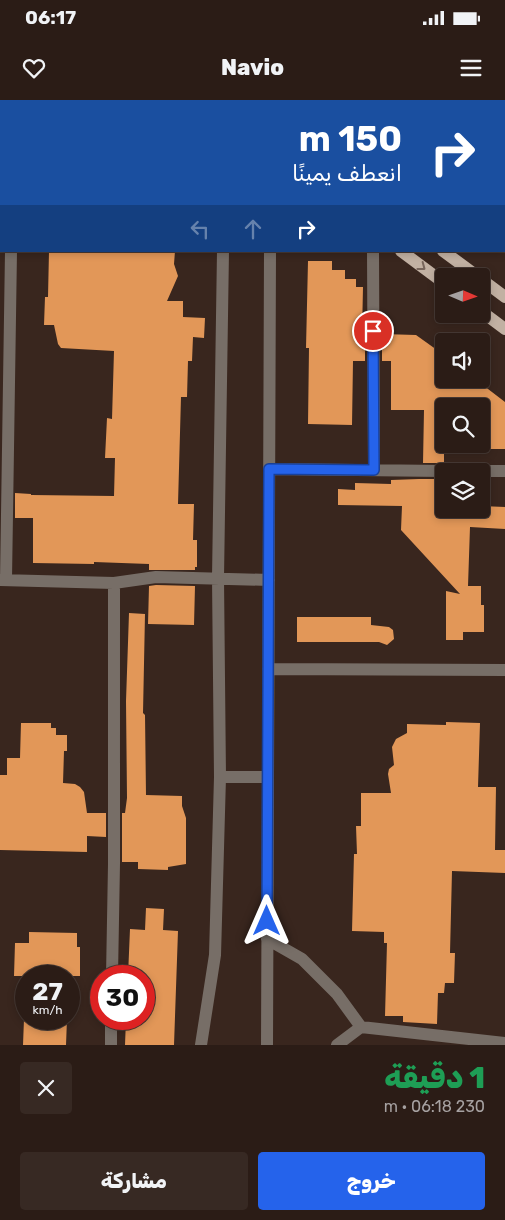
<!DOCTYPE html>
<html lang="ar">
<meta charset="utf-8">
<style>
:root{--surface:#2b1c16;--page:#372923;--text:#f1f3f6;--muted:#a6a1a1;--line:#473a35;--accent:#2563eb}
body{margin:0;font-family:Rubik,"Noto Sans Arabic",sans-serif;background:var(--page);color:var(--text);direction:rtl;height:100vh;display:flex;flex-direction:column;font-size:19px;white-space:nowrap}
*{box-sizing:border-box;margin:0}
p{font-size:16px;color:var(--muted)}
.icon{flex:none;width:28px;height:28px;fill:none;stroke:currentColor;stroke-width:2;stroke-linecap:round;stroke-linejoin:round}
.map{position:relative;height:945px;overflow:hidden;direction:ltr}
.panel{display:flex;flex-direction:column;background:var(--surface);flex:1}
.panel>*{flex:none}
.top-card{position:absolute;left:0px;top:0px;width:505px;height:152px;box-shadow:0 2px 8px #0003,0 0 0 1px var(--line);direction:rtl;background:#1a4fa0;color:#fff;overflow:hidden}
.needle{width:32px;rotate:92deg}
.controls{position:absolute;left:435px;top:168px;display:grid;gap:10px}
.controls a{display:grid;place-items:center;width:55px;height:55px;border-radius:5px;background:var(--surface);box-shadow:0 2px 8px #0003,0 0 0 1px var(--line);font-size:25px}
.speed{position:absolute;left:15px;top:865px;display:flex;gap:10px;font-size:25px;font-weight:700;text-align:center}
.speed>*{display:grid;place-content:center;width:65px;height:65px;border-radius:50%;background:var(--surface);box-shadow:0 2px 8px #0003,0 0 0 1px var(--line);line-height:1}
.speed small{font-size:12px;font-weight:400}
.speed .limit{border:8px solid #d22;background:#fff;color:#111}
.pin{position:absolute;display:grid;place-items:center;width:42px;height:42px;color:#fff;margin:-21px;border:2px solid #fff;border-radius:50%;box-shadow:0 1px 5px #0007}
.me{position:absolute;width:55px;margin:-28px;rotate:0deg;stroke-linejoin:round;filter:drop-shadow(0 0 4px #0008)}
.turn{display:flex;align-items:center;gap:18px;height:105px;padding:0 20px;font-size:22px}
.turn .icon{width:65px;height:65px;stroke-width:2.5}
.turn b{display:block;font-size:35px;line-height:42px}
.lanes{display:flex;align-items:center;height:48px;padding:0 20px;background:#0003;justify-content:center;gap:25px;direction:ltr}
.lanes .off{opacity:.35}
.round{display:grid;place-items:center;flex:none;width:52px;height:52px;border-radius:5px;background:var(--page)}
.headline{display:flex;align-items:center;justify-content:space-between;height:85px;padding:0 20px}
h1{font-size:30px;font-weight:800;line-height:38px;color:#1e9e55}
.button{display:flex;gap:10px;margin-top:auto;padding:10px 20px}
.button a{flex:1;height:58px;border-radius:5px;background:var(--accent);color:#fff;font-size:20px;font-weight:800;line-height:58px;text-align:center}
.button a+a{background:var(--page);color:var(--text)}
.status{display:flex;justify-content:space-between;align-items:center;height:35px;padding:0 25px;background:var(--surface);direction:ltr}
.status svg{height:14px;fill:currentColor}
header{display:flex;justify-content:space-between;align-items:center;height:65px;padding:0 20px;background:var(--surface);font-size:22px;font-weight:800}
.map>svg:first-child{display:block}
</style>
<div class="status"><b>06:17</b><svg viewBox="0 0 49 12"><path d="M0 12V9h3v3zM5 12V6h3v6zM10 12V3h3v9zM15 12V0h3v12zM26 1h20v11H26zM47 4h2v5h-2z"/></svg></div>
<header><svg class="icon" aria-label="menu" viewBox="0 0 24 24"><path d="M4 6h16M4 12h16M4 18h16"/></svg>Navio<svg class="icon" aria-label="heart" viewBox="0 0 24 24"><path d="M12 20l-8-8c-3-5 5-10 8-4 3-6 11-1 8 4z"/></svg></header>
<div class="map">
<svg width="505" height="945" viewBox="0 0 505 945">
<rect width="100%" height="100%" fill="#39261e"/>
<path fill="#e29758" d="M49,151H175L174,164L178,176L167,201H183V217L205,218L204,238L193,237L192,261H188L187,297H181L178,404H194L193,440H197V467H195V470H149V464L94,462V464L33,463V418H15V393L31,394V395L114,396L115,358H105L107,318L112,319L114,251L61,248L58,244L54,225H44L45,197H48Z
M308,161H332V170H345V179H356V187H363L362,234H365V261H353L352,325L308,324L309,248H306Z
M382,234L416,235L444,255V279H475L505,302V349H481V306H444V363H423L424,310H391V261H382Z
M419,379H444V409H481V406L505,407V429L470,427L468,486H481V505H484V532H463V540H446V491L460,494L401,430L402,406L338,405V389L355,390V383L391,384V380Z
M156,485L195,486L194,525L148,524L149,486Z
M129,513L145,514L143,613L145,615L146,695L182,696V706L186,718V764L168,767V770L138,769V762H122V713H125L127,698L126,601Z
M297,517H371V525L389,527L393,530L394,539L387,545L379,542H297Z
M446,622L480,623L478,687H496L495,750H505V773L452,771L450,853H455L454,883H445L444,893H438L437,924L403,922V916H385L387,843H384V832L352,831L354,754H357L356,726H361V693H391L388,674L389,669L394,665L392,647L396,639L407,633V624L446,625Z
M21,623H51V628H56V635H67V651H64L63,683L75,684L80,687L84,692L87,713H106V737L87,736V752L0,750V675H7V658H20Z
M146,808L164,809L163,830L178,831L174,945H125L126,919H144V876H128L130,829L145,830Z
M29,832L77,833V847H80V876H14L15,843H29Z
M24,919H67L66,945H23Z"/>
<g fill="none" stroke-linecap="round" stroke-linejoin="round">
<path stroke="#776e67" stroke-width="12" d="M14,1V0
M224,1V0
M273,1V0
M428,1V0
M504,60H505
M0,114L1,115
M373,151L374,370
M269,369L444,371
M449,371H505
M0,480L114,483L156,477L269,480
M6,480L11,151
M268,569L505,570
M220,677H268
M267,839L302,859L337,894L361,927L505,943
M112,876L114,764V483
M111,945V919
M201,945L215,855L220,677L218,478L223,151
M267,945L270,151
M337,945L361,927"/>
<path stroke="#c2b1a3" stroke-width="12" d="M204,0L206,1
M239,0L240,1
M401,151L444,183
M443,151L477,176
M481,179L505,197
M481,211L505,229"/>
</g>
<defs><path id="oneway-chevron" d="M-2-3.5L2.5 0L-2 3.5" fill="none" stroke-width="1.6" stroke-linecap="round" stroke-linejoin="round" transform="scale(1.25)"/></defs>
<use stroke="#78665c" href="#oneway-chevron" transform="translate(422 167) rotate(37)"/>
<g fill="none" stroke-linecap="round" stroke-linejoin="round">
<defs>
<path id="route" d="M267,821L269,369L374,370L373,231"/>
</defs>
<use href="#route" stroke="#184099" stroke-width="12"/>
<use href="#route" stroke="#2563eb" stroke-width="9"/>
</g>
</svg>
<div class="controls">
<a><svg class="needle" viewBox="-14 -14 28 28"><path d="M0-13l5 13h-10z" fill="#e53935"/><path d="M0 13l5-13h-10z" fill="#a6a1a1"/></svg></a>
<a><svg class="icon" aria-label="sound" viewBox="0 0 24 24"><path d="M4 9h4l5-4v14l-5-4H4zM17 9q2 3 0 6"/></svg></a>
<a><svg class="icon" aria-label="search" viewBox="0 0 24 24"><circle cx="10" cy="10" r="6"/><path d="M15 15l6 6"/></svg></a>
<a><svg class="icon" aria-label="layers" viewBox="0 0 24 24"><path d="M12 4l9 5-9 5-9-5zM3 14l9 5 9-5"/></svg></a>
</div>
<div class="speed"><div>27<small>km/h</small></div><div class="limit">30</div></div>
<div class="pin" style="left:373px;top:231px;background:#d93025"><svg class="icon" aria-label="arrive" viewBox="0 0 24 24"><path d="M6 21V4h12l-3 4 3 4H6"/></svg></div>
<svg class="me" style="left:267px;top:821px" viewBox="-20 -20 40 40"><path d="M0-17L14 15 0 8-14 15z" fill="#2563eb" stroke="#fff" stroke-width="4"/></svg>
<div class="top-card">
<div class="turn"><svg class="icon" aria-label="right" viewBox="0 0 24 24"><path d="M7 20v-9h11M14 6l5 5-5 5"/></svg><div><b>150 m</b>انعطف يمينًا</div></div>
<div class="lanes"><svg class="icon off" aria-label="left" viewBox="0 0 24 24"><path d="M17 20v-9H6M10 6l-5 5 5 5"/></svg><svg class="icon off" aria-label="ahead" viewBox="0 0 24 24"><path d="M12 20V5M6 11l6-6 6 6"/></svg><svg class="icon" aria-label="right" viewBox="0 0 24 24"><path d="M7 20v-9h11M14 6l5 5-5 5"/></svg></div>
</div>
</div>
<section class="panel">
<div class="headline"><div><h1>1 دقيقة</h1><p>230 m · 06:18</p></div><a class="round"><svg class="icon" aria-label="close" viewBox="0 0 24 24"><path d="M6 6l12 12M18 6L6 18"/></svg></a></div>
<div class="button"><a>خروج</a><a>مشاركة</a></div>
</section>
